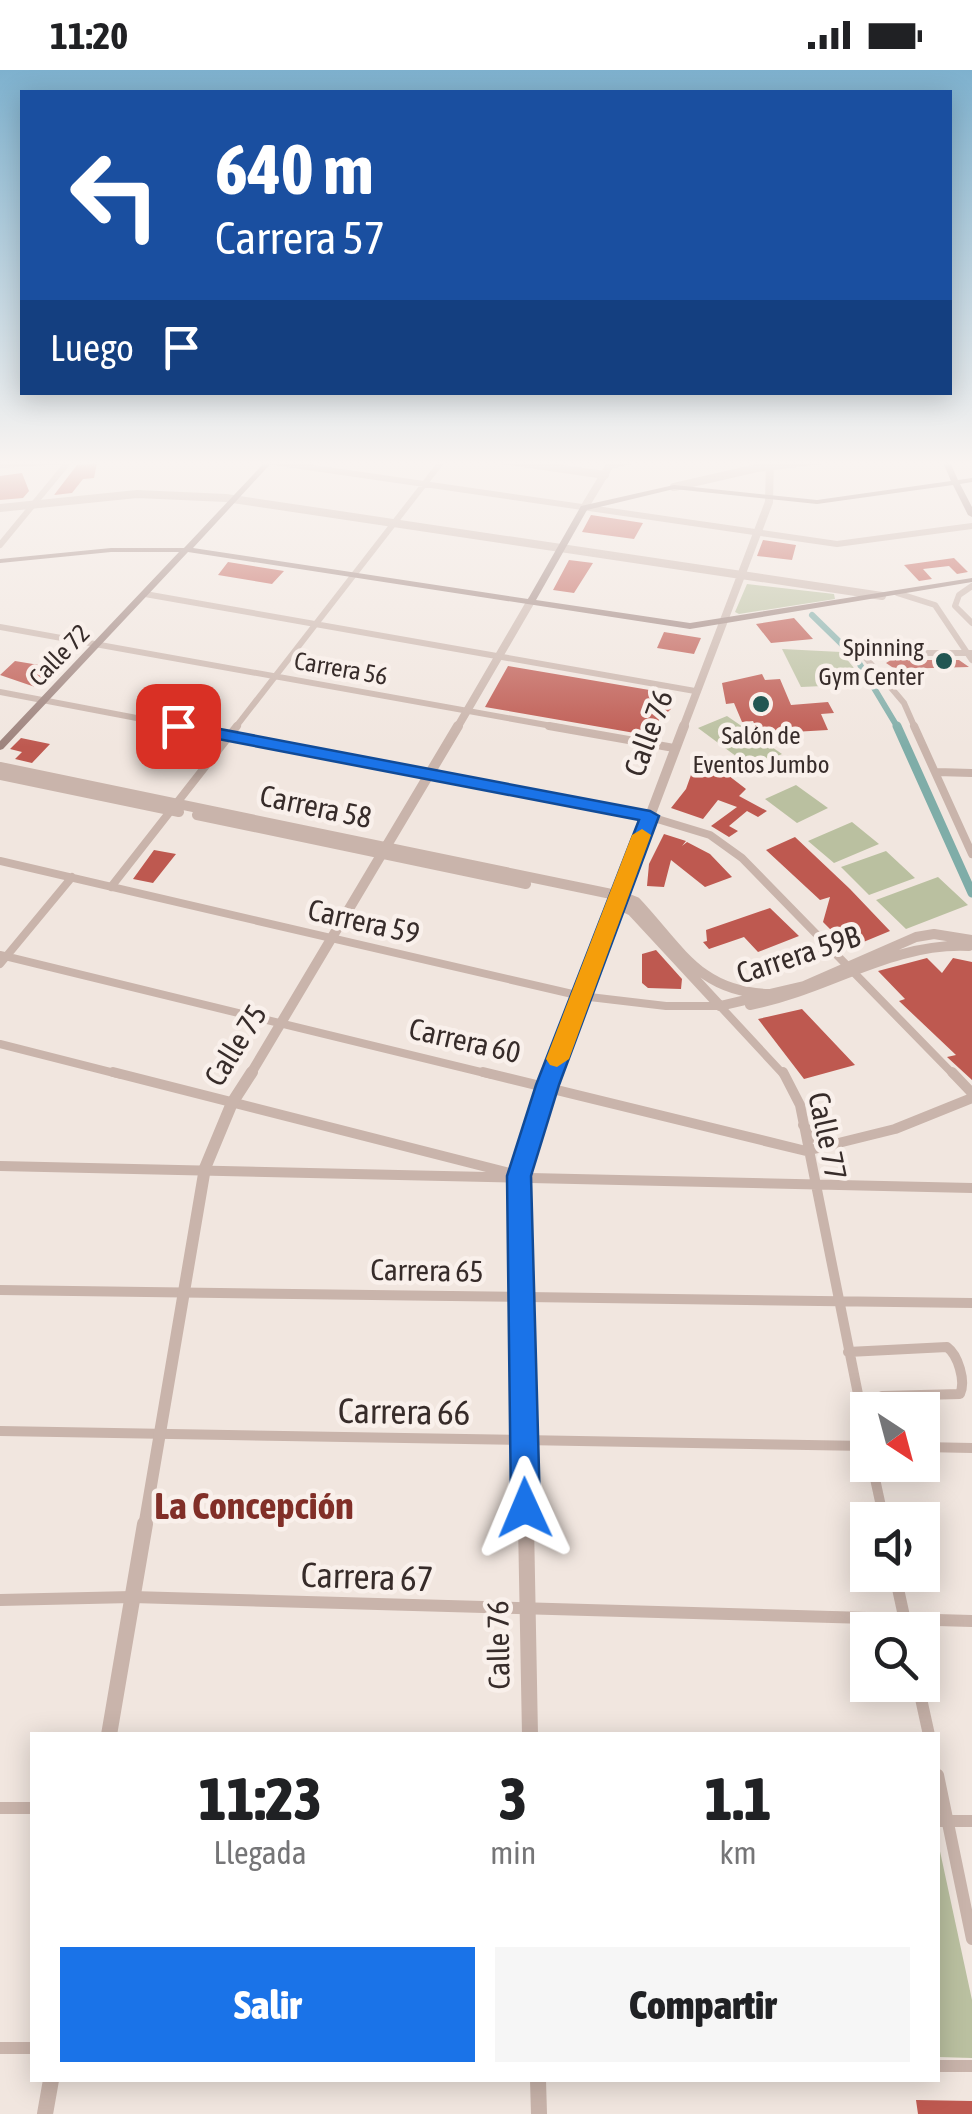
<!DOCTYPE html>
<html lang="es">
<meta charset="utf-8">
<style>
:root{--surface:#fff;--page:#f6f6f6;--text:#202124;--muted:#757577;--accent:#1a73e8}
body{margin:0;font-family:"Asap Condensed",sans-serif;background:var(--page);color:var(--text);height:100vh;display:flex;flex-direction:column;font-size:38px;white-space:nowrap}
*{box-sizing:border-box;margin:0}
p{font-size:32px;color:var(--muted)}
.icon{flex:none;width:55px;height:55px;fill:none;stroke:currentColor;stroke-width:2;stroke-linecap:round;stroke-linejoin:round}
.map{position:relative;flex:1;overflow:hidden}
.details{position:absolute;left:30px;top:1662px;width:910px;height:350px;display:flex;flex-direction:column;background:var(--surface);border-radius:0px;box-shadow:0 5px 25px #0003}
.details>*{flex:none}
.banner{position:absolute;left:20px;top:20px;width:932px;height:305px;border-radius:0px;box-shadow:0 5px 25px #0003;background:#1a4fa0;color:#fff;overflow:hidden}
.needle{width:65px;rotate:144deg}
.fabs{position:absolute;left:850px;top:1322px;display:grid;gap:20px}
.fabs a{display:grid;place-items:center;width:90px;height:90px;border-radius:0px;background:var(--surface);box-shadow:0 5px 25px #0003;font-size:50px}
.pin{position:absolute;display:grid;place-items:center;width:85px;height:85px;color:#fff;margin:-42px;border-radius:20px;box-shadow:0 5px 15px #0006}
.me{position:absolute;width:110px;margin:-55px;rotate:359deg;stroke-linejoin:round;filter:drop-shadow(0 0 8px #0008)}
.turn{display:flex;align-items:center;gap:35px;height:210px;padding:0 30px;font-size:45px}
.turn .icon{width:130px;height:130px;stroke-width:2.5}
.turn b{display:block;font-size:70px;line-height:85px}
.then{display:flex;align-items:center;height:95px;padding:0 30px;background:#0003;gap:20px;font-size:38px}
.eta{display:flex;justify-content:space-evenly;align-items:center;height:170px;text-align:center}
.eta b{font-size:60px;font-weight:800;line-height:70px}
.cta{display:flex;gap:20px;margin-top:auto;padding:20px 30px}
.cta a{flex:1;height:115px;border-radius:0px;background:var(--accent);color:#fff;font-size:40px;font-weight:800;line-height:115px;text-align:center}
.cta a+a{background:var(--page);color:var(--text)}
.status{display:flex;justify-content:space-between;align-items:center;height:70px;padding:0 50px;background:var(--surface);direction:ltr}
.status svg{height:28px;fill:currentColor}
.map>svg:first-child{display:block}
</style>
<div class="status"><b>11:20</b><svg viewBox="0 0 49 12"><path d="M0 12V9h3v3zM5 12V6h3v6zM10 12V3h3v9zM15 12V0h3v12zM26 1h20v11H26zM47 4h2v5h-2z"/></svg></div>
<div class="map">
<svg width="972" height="2044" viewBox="0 0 972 2044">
<rect width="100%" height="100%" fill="#f1e6df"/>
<path fill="#bac0a0" d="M747,514L834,524L835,529L739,544L735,542Z
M782,579L841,582L867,614L801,617Z
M727,646L782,684L752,698L698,658Z
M796,715L828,738L797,753L765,729Z
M852,752L879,774L834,793L808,771Z
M886,781L915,808L869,825L841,797Z
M938,807L968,835L906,859L876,830Z
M938,1772L972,1930V1988L938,1987Z"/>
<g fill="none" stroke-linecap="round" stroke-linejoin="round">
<path stroke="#7fada8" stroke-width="6" d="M812,545L856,588L898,658"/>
<path stroke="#7fada8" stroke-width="9" d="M897,656L972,823"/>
</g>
<path fill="#be5950" d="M97,393L94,408L83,409L72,423L54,425L77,395Z
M22,403L29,421L23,428L0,430V406Z
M591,445L643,453L634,469L582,462Z
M763,470L796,475L792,490L757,486Z
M954,488L968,502L957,504L949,496L923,499L932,509L919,511L904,495Z
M569,490L593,493L574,523L553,520Z
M228,492L284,501L272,514L218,505Z
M794,548L813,569L771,573L756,554Z
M664,562L701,568L694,584L657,578Z
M891,590H959L969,597L895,599L886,593Z
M15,591L39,595L58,596L38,618L0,605Z
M508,596L673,624L671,639L658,651L652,666L485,637Z
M762,604L765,610L780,609L791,635L828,632L834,643L821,644L828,660L759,664L753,651L742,652L734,633L726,634L722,613Z
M21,668L50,674L32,693L15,689L22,682L10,679Z
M696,691L720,699L746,719L739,726L767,741L758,747L747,741L729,756L738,761L729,767L711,756L737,737L718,730L703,749L671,738L686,719Z
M664,764L686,771L682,776L687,772L710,784L732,807L705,817L671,790L664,817L647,816L649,794Z
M795,767L850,819L890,861L861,873L838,867L823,852L830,827L820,830L766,780Z
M154,780L176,784L153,813L133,809Z
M770,838L799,866L758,882L744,867L709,879L703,872L707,871L706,860Z
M656,880L682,909L681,919L648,918L642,913V884Z
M927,888L942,903L953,888L972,892V1010L947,987L956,985L899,931L905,929L878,901Z
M802,939L855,995L804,1009L758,949Z
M916,2030L972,2031V2044H918Z"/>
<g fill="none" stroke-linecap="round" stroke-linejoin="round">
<path stroke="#c9b4ab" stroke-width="6" d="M259,390L837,474L972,456
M0,395L70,391
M610,396L636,390
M0,475L70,390
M972,516L959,525L955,536L972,553
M897,523L935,535L972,590
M145,524L695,621
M0,557L563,658
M0,622L189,658
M235,658L443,390
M915,658L904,633L865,587L869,583H972"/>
<path stroke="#c9b4ab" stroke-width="8" d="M176,656L644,745L710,765L742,788L954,1005
M549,656L674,678
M914,656L972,784
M937,702L972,703
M0,791L581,926L666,936H720L784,1005
M111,817L237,656
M0,885L493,1005
M0,894L72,807
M0,974L122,1005"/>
<path stroke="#c9b4ab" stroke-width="10" d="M113,1002L506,1102
M483,1002L806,1081L895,1059L972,1028
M783,1002L800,1035L868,1374
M952,1002L972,1023
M803,1055L815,1068L835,1072
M0,1096L972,1118
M0,1220L972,1233
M848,1282L947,1277C958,1285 966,1311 960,1324L882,1326
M0,1361L868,1376
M922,1377L972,1378
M872,1395L884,1450"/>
<path stroke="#c9b4ab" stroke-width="12" d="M895,1505L907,1560
M0,1530L132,1527L972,1551
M918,1615L929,1665
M938,1705L972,1869
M0,1738H32
M938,1751H972
M0,1978H32
M938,1996H972"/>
<path stroke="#c9b4ab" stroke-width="8" d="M501,390L605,405
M674,417L757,398L822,390
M0,438L137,424L226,428L882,526
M584,438L613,390
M457,658L531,531
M683,658L769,432L770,390"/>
<path stroke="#c9b4ab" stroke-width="10" d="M0,697L621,826L636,832C681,880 699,922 769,924
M0,705L179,742
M197,745L526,814
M613,832L632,841L720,936
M750,935C825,921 891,872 969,876
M720,936L804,916L916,867L934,864L972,870
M250,1005L458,656
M552,1005L684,656"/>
<path stroke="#c9b4ab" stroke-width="12" d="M144,1457L205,1098L232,1033L252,1002
M526,1457L519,1106L553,1002"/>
<path stroke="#c9b4ab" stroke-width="16" d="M526,1454L530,1665
M109,1665L145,1454
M538,2010L539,2044
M45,2044L51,2010"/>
<path fill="#9d837d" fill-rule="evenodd" d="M267,390H274L193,478L528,529L581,436L674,415L817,430L951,411L942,390H949L958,410L972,408V412L960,414L972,437V447L968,445L953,415L817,434L674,419L587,440L536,530L690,553L972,508V512L690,559L188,482L3,679L0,680V671L179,482H111L0,493V489L111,478H184Z"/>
</g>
<linearGradient id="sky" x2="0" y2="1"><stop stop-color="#7eb1ce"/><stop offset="0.58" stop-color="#f9f4f1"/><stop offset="1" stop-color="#f9f4f1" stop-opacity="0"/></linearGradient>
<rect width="972" height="677" fill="url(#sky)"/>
<path fill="#1a73e8" stroke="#114b97" stroke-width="2.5" d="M178,651L650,741L659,746L559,1015L531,1106L540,1438L536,1448L525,1452L515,1448L511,1438L507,1106L536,1015L639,750L171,660V652Z"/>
<path fill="#f59e0b" d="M642,759L651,765L569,989L557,997L550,995L546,989L632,765Z"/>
<g fill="#225652" stroke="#f9f0eb" stroke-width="4">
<circle cx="944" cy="591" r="10"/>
<circle cx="761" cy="634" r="10"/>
</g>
<g text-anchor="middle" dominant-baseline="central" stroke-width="9" stroke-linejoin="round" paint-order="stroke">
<g font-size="25" fill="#372c2a" stroke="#f9f0eb" text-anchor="end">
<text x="924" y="577">Spinning<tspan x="924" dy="29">Gym Center</tspan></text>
<text x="761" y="665" text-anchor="middle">Salón de<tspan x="761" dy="29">Eventos Jumbo</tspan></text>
</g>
<g font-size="25" fill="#372c2a" stroke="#f9f0eb">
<text transform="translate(59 585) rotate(-46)">Calle 72</text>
<text transform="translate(341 598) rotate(10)">Carrera 56</text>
</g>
<g font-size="30" fill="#372c2a" stroke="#f9f0eb">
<text transform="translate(648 663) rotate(-70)">Calle 76</text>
<text transform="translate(316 736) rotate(12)">Carrera 58</text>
<text transform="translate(364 851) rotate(13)">Carrera 59</text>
<text transform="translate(798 884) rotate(-18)">Carrera 59B</text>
<text transform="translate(465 970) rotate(13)">Carrera 60</text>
<text transform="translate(235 975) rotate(-58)">Calle 75</text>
<text transform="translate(828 1066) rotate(78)">Calle 77</text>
<text transform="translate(427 1200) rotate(1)">Carrera 65</text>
<text transform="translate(498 1575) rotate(-91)">Calle 76</text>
</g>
<g font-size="35" fill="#372c2a" stroke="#f9f0eb">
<text transform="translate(404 1341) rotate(1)">Carrera 66</text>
<text transform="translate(367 1506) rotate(2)">Carrera 67</text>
</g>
<g font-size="38" font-weight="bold" fill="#812f28" stroke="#f9f0eb">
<text x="254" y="1435">La Concepción</text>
</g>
</g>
</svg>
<div class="fabs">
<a><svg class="needle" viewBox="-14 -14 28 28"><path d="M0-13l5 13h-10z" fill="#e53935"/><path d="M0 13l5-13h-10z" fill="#757577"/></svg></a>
<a><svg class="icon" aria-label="sound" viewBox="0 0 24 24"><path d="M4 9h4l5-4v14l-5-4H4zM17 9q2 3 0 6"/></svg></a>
<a><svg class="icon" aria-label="search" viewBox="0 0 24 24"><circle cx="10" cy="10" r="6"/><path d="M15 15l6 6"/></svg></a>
</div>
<div class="pin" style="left:178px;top:656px;background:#d93025"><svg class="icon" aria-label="arrive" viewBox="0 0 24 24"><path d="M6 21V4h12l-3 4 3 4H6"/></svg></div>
<svg class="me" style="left:525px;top:1438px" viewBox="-20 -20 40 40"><path d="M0-17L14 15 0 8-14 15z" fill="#1a73e8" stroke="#fff" stroke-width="4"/></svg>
<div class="banner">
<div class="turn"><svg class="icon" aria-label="left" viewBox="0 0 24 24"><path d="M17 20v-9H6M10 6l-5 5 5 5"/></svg><div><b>640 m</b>Carrera 57</div></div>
<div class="then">Luego<svg class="icon" aria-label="arrive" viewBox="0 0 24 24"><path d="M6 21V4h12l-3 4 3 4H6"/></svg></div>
</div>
<section class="details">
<div class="eta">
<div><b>11:23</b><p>Llegada</p></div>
<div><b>3</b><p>min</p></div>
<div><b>1.1</b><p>km</p></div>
</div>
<div class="cta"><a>Salir</a><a>Compartir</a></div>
</section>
</div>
